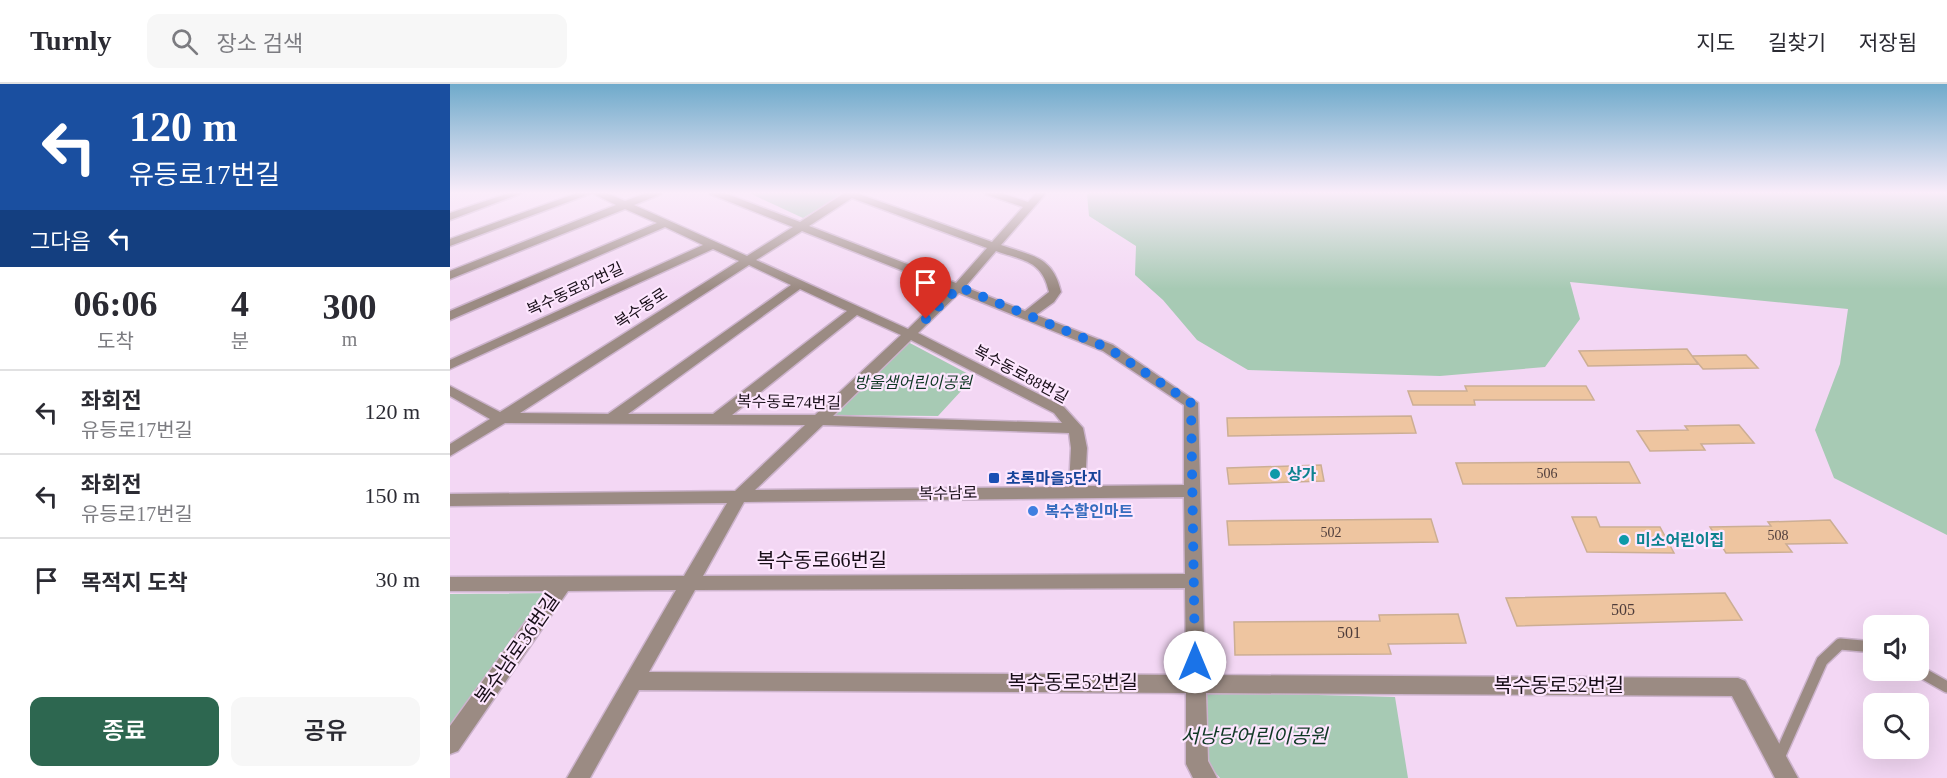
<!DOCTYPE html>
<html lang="ko">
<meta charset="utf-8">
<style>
:root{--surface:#fff;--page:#f7f7f7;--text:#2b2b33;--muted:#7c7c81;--line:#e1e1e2;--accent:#2d6750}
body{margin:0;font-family:"Times New Roman","Noto Sans KR",serif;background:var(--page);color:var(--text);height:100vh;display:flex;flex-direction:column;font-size:22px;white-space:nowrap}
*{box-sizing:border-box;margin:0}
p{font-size:20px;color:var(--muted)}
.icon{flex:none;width:33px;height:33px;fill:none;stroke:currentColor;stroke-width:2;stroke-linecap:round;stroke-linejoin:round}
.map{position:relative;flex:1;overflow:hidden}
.side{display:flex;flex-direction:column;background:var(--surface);width:450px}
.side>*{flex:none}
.banner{background:#1a4fa0;color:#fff;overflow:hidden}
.tools{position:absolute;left:1413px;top:531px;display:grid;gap:12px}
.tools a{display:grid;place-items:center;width:66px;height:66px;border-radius:12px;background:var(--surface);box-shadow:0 6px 24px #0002;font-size:30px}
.pin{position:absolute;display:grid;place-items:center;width:51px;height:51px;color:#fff;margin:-62px -26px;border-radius:50% 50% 50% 0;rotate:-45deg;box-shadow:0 0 6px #0007}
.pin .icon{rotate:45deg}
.me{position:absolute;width:66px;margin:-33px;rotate:0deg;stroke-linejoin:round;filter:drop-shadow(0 0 4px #0008)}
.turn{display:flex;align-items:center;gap:21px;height:126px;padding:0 30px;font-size:27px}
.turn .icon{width:78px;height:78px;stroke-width:2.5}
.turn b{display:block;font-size:42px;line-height:51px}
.then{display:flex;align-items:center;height:57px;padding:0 30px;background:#0003;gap:12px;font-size:22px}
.eta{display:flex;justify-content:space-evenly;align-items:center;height:102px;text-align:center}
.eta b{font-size:36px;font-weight:600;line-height:42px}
.cta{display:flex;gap:12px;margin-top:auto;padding:12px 30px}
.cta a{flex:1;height:69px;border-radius:12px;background:var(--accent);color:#fff;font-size:24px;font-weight:600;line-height:69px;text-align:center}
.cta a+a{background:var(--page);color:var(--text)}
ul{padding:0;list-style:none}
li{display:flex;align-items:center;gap:18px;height:84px;padding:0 30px;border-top:2px solid var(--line)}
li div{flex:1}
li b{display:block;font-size:22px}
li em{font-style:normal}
header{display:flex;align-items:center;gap:36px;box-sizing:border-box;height:84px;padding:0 30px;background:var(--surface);border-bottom:2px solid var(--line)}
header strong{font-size:28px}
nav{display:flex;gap:33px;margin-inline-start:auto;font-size:21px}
.search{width:420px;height:54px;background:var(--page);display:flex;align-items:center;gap:15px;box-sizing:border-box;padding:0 21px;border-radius:12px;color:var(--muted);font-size:22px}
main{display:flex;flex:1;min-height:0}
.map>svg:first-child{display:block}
</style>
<header>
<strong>Turnly</strong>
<div class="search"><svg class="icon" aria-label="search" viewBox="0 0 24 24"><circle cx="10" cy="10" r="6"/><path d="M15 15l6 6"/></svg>장소 검색</div>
<nav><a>지도</a><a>길찾기</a><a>저장됨</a></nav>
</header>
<main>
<section class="side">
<div class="banner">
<div class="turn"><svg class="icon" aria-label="left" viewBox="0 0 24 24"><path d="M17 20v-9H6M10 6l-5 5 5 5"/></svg><div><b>120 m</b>유등로17번길</div></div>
<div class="then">그다음<svg class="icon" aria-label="left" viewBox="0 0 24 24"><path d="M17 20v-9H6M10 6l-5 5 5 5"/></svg></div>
</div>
<div class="eta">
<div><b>06:06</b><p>도착</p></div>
<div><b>4</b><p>분</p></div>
<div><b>300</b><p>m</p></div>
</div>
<ul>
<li><svg class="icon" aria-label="left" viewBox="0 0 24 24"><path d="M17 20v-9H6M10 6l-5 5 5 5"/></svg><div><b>좌회전</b><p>유등로17번길</p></div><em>120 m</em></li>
<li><svg class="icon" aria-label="left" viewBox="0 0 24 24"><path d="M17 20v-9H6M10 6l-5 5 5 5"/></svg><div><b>좌회전</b><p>유등로17번길</p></div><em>150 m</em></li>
<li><svg class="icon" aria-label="arrive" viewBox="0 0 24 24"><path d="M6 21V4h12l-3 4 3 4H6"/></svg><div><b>목적지 도착</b></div><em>30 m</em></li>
</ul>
<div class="cta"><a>종료</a><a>공유</a></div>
</section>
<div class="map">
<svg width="1497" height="694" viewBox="0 0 1497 694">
<rect width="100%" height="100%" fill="#f3d7f4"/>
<path fill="#a7cab4" d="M297,108H396L353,134Z
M642,108H1497V451L1384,394L1365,346L1390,280L1398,225L1120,198L1130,235L1095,283L990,292L798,286L747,256L713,216L685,191L686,162L639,132L637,110Z
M458,258L524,293L488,332L374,331Z
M107,509L0,660V510Z
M751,608L945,613L958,694H770L756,678Z"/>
<path fill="#eec5a0" stroke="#ccae94" stroke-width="1.5" d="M1237,265L1248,280L1138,282L1129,267Z
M1296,271L1308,284L1253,285L1242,272Z
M1015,302H1136L1144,316H1024L1025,321H963L958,307H1017Z
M961,332L966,349L778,352L777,334Z
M1289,341L1304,359L1251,360L1255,366L1200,367L1187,347L1238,346L1235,342Z
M1179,378L1190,399L1013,400L1006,379Z
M871,381L874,397L779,400L777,384Z
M1122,433H1146L1150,443H1210L1224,469L1137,468Z
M981,435L988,458L779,461L777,437Z
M1380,436L1397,459L1336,460L1342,468L1276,469L1260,443L1321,442L1318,438Z
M1275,509L1292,536L1067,542L1056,514Z
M1008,530L1016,559L938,560L941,570L785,571L784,538L930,537L929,531Z"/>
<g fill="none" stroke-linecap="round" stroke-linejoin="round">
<defs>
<path id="lane" d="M1467,586L1497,603
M1328,676L1372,577L1390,560L1424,563"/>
<path id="street" d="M62,108H75L0,136V129Z
M130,108H154L175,117L199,108H212L211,110L184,121L297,172L343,143L260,110L259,108H272L350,138L396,108H410L409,110L542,158L573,123L535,110L534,108H548L578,118L587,108H597L551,161C582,172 603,172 611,208L604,218L586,231L663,261L748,319L755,591L1288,594L1295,597L1348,694H1325L1282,612L756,609L758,677L767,694H743L736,680V609L189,606L140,694H117L226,506L118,507L8,667L0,670V642L98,507H0V493L234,492L277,419L0,422V410L285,407L355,341L55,339L0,372V360L40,335L0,312V302L50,328L289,177L263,165L0,285V276L253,161L215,143L0,236V227L207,139L175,125L0,195V187L166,121L142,109L0,162V155ZM402,114L537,164L506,199L359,142ZM352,147L499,205L458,245L306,176ZM546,167C574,177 592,176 599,208L575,227L515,203ZM299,181L341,201L158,330L70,329ZM350,205L397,227L263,330H178ZM509,209L653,267L734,321V401L635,402L637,364L633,344L614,323L468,249ZM407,231L451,251L365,331H282ZM461,256L604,329L612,339L383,332ZM373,341L619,349L621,364L619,403L305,406ZM734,413L735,490L253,492L294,418ZM735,504L736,591L199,588L245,506Z"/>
</defs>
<use href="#lane" stroke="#ccb3cc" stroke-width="14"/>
<use href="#street" stroke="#ccb3cc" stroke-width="3"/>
<use href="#lane" stroke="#9b8b83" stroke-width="11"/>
<use href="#street" fill="#9b8b83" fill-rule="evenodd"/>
</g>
<linearGradient id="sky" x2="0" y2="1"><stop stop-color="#6faacb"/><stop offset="0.53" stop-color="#faedfa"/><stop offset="1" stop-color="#faedfa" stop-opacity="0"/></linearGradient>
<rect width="1497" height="205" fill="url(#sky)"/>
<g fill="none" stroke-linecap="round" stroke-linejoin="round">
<path stroke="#1a73e8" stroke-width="10" stroke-dasharray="0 18" d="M476,235L509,203L658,264L741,319L745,578"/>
</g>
<g fill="#0f9aa8" stroke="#fde6fe" stroke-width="2">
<circle cx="825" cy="390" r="6"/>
<circle cx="1174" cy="456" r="6"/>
</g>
<rect fill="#1a4fb4" stroke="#fde6fe" stroke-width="2" x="538" y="388" width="12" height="12" rx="3"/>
<circle fill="#3f7fe0" stroke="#fde6fe" stroke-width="2" cx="583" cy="427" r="6"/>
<g text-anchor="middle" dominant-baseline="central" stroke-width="4.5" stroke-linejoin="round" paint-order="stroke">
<g font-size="14" fill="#4e3c3a">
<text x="1097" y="389">506</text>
<text x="881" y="448">502</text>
<text x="1328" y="451">508</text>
</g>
<g font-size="16" fill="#180e18" stroke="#fde6fe">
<text transform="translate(125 205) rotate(-25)">복수동로87번길</text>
<text transform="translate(191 224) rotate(-33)">복수동로</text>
<text transform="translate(571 290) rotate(28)">복수동로88번길</text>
<text transform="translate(339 318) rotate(1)">복수동로74번길</text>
<text transform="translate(498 409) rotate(-1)">복수남로</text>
</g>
<g font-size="16" font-style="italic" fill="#0f3824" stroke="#fde6fe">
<text x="463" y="298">방울샘어린이공원</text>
</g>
<g font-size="16" font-weight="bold" fill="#0d838f" stroke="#fde6fe" text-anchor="start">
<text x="837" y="390">상가</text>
<text x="1186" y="456">미소어린이집</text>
</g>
<g font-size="16" font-weight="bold" fill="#164399" stroke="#fde6fe" text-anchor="start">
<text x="556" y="394">초록마을5단지</text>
</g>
<g font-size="16" font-weight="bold" fill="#366cbe" stroke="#fde6fe" text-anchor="start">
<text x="595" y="427">복수할인마트</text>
</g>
<g font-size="16" fill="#4e3c3a">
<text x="1173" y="525">505</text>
<text x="899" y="548">501</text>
</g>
<g font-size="20" fill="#180e18" stroke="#fde6fe">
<text x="372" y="476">복수동로66번길</text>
<text transform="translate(67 565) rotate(-55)">복수남로36번길</text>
<text x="623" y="598">복수동로52번길</text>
<text x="1109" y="601">복수동로52번길</text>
</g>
<g font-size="20" font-style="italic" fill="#0f3824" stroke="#fde6fe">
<text x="804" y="652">서낭당어린이공원</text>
</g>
</g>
</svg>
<div class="tools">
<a><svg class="icon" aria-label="sound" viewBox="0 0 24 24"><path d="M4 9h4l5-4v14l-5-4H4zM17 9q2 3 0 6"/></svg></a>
<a><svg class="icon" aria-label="search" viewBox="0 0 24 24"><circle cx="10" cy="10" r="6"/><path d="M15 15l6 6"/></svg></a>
</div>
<div class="pin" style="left:476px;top:235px;background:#d93025"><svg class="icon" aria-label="arrive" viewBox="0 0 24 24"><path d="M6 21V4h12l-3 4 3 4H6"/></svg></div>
<svg class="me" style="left:745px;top:578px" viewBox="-20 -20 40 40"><circle r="19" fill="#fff"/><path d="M0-13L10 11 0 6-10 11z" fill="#1a73e8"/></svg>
</div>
</main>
